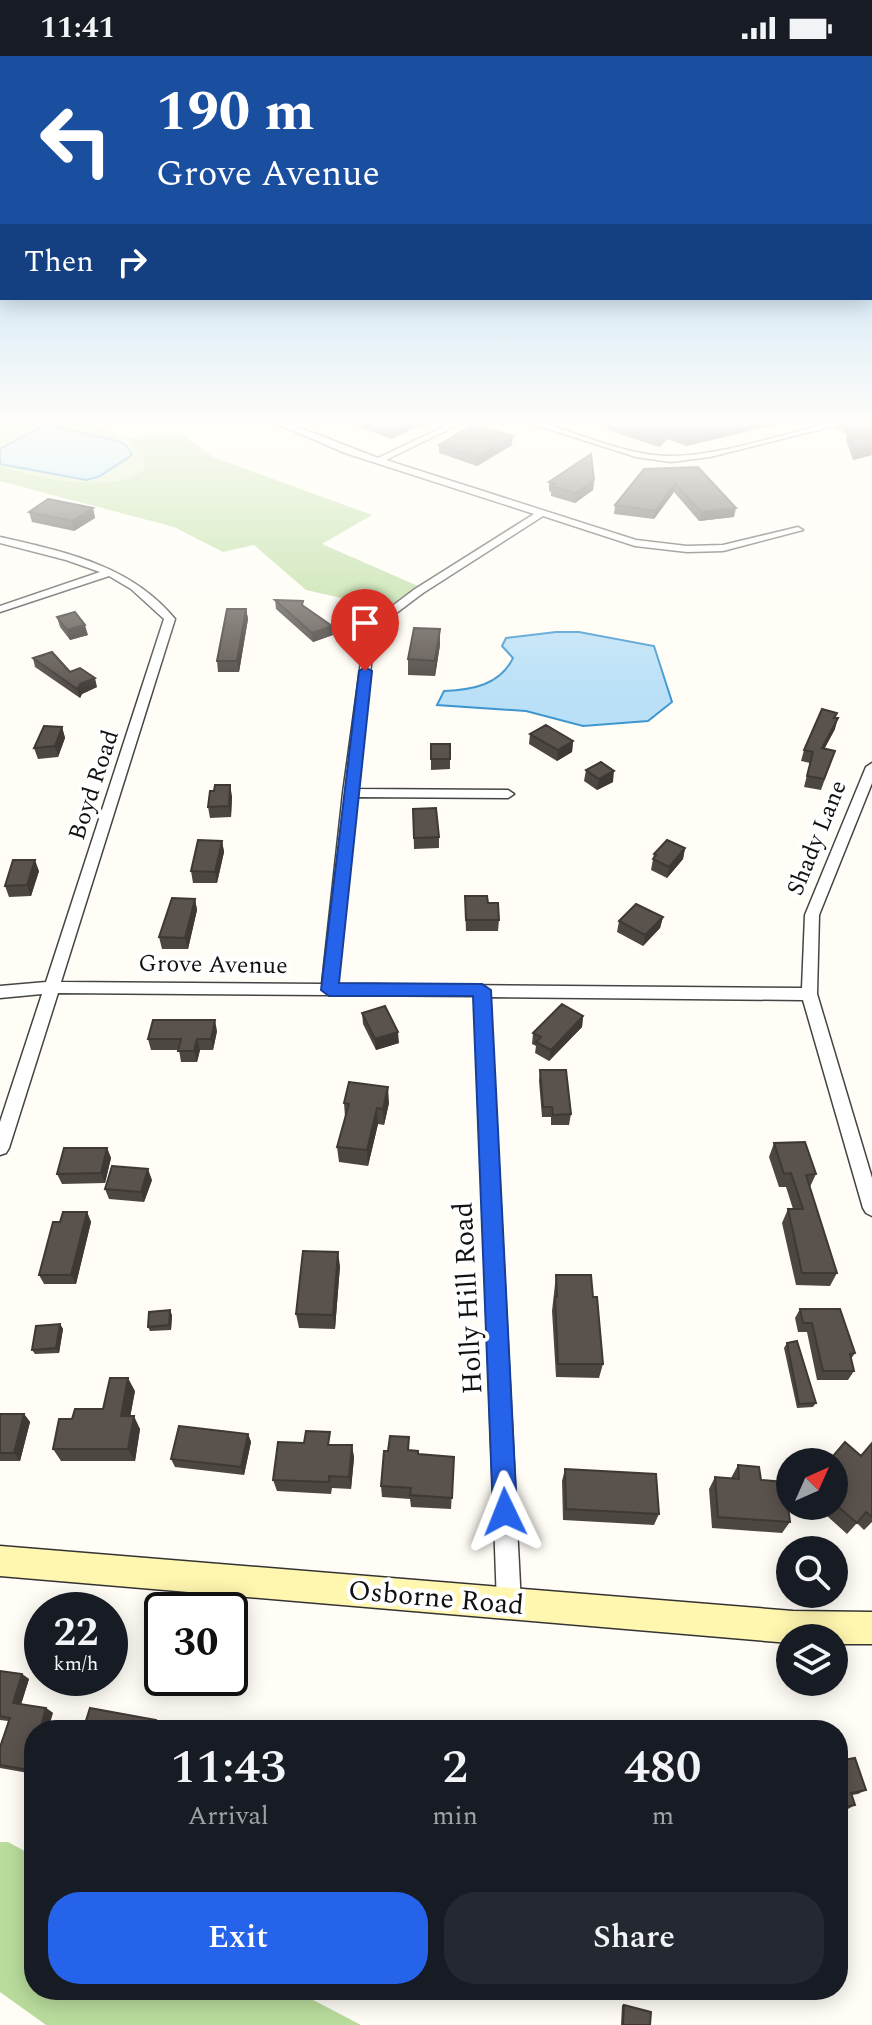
<!DOCTYPE html>
<style>
:root{--surface:#171b24;--page:#242831;--text:#f1f3f6;--muted:#9ea1a6;--accent:#2563eb}
body{margin:0;font-family:Spectral,serif;background:var(--page);color:var(--text);height:100vh;display:flex;flex-direction:column;font-size:30px;white-space:nowrap}
*{box-sizing:border-box;margin:0}
p{font-size:26px;color:var(--muted)}
.icon{flex:none;width:44px;height:44px;fill:none;stroke:currentColor;stroke-width:2;stroke-linecap:round;stroke-linejoin:round}
.map{position:relative;flex:1;overflow:hidden}
.details{position:absolute;left:24px;top:1664px;width:824px;height:280px;display:flex;flex-direction:column;background:var(--surface);border-radius:32px;box-shadow:0 4px 20px #0003}
.details>*{flex:none}
.top-card{position:absolute;left:0px;top:0px;width:872px;height:244px;box-shadow:0 4px 20px #0003;background:#1a4fa0;color:#fff;overflow:hidden}
.needle{width:52px;rotate:45deg}
.fabs{position:absolute;left:776px;top:1392px;display:grid;gap:16px}
.fabs a{display:grid;place-items:center;width:72px;height:72px;border-radius:50%;background:var(--surface);box-shadow:0 4px 20px #0003;font-size:40px}
.speed{position:absolute;left:24px;top:1536px;display:flex;gap:16px;font-size:40px;font-weight:700;text-align:center}
.speed>*{display:grid;place-content:center;width:104px;height:104px;border-radius:50%;background:var(--surface);box-shadow:0 4px 20px #0003;line-height:1}
.speed small{font-size:20px;font-weight:400}
.speed .limit{border:4px solid #111;border-radius:12px;background:#fff;color:#111}
.pin{position:absolute;display:grid;place-items:center;width:68px;height:68px;color:#fff;margin:-82px -34px;border-radius:50% 50% 50% 0;rotate:-45deg;box-shadow:0 0 8px #0007}
.pin .icon{rotate:45deg}
.me{position:absolute;width:88px;margin:-44px;rotate:358deg;stroke-linejoin:round;filter:drop-shadow(0 0 6px #0008)}
.turn{display:flex;align-items:center;gap:28px;height:168px;padding:0 24px;font-size:36px}
.turn .icon{width:104px;height:104px;stroke-width:2.5}
.turn b{display:block;font-size:56px;line-height:68px}
.then{display:flex;align-items:center;height:76px;padding:0 24px;background:#0003;gap:16px;font-size:30px}
.eta{display:flex;justify-content:space-evenly;align-items:center;height:136px;text-align:center}
.eta b{font-size:48px;font-weight:600;line-height:56px}
.button{display:flex;gap:16px;margin-top:auto;padding:16px 24px}
.button a{flex:1;height:92px;border-radius:32px;background:var(--accent);color:#fff;font-size:32px;font-weight:600;line-height:92px;text-align:center}
.button a+a{background:var(--page);color:var(--text)}
.status{display:flex;justify-content:space-between;align-items:center;height:56px;padding:0 40px;background:var(--surface);direction:ltr}
.status svg{height:22px;fill:currentColor}
.map>svg:first-child{display:block}
</style>
<div class="status"><b>11:41</b><svg viewBox="0 0 49 12"><path d="M0 12V9h3v3zM5 12V6h3v6zM10 12V3h3v9zM15 12V0h3v12zM26 1h20v11H26zM47 4h2v5h-2z"/></svg></div>
<div class="map">
<svg width="872" height="1969" viewBox="0 0 872 1969">
<rect width="100%" height="100%" fill="#fffdf5"/>
<path fill="#d5ebbd" d="M0,366H82L126,382L145,406L144,415C104,439 42,422 0,410Z"/>
<path fill="#b9dc9c" d="M181,378L213,401L372,459L322,488L418,530L386,552L306,534L254,489L223,496L174,471L0,425V410C42,422 104,439 143,415L145,406L126,382Z
M0,1786H8L34,1800V1934H294L361,1969H46L0,1936Z"/>
<path fill="#b9e0f7" stroke="#3f96cf" stroke-width="2" d="M50,370L117,385L126,389L132,399L100,420L86,424L0,408V393L37,373Z
M556,576H579L654,590L672,646L648,665L583,670L526,655L437,649L444,635C472,634 500,629 513,602L502,590L506,582Z"/>
<g fill="none" stroke-linecap="round" stroke-linejoin="round">
<defs>
<path id="street" d="M273,366H285L378,402L453,366H464L386,404L636,484L687,490L723,489L798,471L803,474L723,495L687,496L635,490L543,460L423,537L387,564L374,584L356,733L508,734L514,738L508,742L355,741L337,928L802,932L805,859L866,711L872,707V727L819,859L817,938L872,1122V1160L866,1157L863,1152L803,944L490,941L521,1548L517,1556L509,1560L501,1556L497,1548L475,940L58,937L9,1092L6,1097L0,1099V1066L42,938L0,942V930L46,926L164,563L131,533L109,520L0,556V550L100,516L66,504L0,487V481C65,496 131,509 175,563L61,926L322,928L343,737L364,584L379,560L415,533L534,458L345,397Z
M527,366H540C580,378 631,401 671,400C719,400 787,377 834,366H850L710,401L671,406L636,401Z"/>
<path id="secondary" d="M0,1490L793,1555L872,1556V1588H834V1582H790V1587L0,1520Z"/>
</defs>
<use href="#street" stroke="#444" stroke-width="3"/>
<use href="#secondary" stroke="#333" stroke-width="3"/>
<use href="#street" fill="#fff" fill-rule="evenodd"/>
<use href="#secondary" fill="#fff6b0" fill-rule="evenodd"/>
</g>
<path fill="#4d4742" d="M346,366H428L391,383Z
M611,366H787L686,390L668,383L659,391L607,374L608,368Z
M838,366H872V399L853,404L846,384L847,378L837,372Z
M439,389H512L477,410L439,397Z
M698,411L734,461L699,465L674,436L654,463L614,458L615,449Z
M594,424L593,434L575,447L551,440V436L549,435V426Z
M93,452L95,462L74,475L32,466L29,456Z
M275,544L304,550L333,579L313,586L276,553Z
M246,553L248,563L239,616H218L217,605Z
M57,561L88,579L70,584L60,571Z
M440,573V589L435,620L408,619V603Z
M33,602L70,616L97,631L82,638L80,642L35,611Z
M835,662V673L824,693L835,695L821,734L804,731L810,707L801,705L804,694Z
M62,671L65,682L58,701L38,703L34,692Z
M530,678L573,685L572,696L557,705L529,688Z
M431,688H450V713L431,714Z
M586,714L613,726L597,734L584,725Z
M232,740L231,761L210,762L208,751Z
M413,753L439,781V792L414,793Z
M222,785L224,796L217,827H193L191,815Z
M685,792L683,803L667,822L651,814L654,798Z
M39,815L31,840L9,841L5,830Z
M195,843L197,854L188,893H162L159,881Z
M488,847L499,864L498,875H466L465,851Z
M663,861L660,872L643,890L617,876L619,865Z
M362,957L399,987L376,994L363,968Z
M583,960L582,971L549,1005L535,997L536,990L532,988L533,977Z
M217,975L213,994H200L197,1006H181L179,994H151L148,983Z
M540,1014L571,1058L569,1069H551V1061H542L539,1025Z
M344,1047H389L384,1069L378,1068L368,1110L339,1106L337,1091L345,1061Z
M774,1087L816,1118L810,1131L837,1217L830,1230L796,1229L782,1167L788,1153H793L786,1131H779L769,1101Z
M107,1092L111,1102L105,1127L62,1128L57,1118Z
M152,1124L144,1146L109,1143L105,1133Z
M87,1156L91,1166L76,1228H44L39,1219L60,1166Z
M340,1210L335,1273L299,1272L296,1258Z
M556,1219L593,1241L603,1308L599,1322L556,1321L552,1255Z
M800,1253L855,1297L851,1303L854,1315L848,1324H817L807,1276H798L795,1262Z
M172,1259L171,1274L150,1275L148,1271Z
M60,1268L63,1273L59,1297L35,1298L32,1294Z
M787,1287L816,1347L813,1351L797,1352L784,1292Z
M135,1335L130,1360L140,1373L135,1405H61L53,1393L72,1363L103,1353Z
M0,1358H24L30,1366L20,1405H0Z
M248,1378L251,1386L244,1419L175,1411L171,1403Z
M872,1387V1466L864,1474L857,1467L847,1478L816,1450H834V1406L861,1400Z
M332,1389H352L354,1402L351,1433L332,1432L331,1438L277,1435L273,1424Z
M410,1395L418,1398L454,1401L451,1453L411,1451L410,1443L382,1441L381,1430Z
M738,1409L761,1424L790,1466L782,1477L712,1472L709,1433L715,1421L731,1422Z
M565,1413L659,1458L654,1469L563,1464L562,1425Z
M0,1615L22,1618L29,1623L21,1648L46,1652L53,1657L34,1674V1718L0,1712V1691L8,1665L0,1664Z
M838,1705L866,1734L858,1738L852,1739L855,1749L848,1753L838,1755Z
M622,1949H624L650,1969H621Z"/>
<path fill="#3f3936" d="M413,366H428L391,383V376Z
M761,366H787L686,390L687,384Z
M669,376L668,383L659,391L660,384Z
M513,380L512,389L477,410L478,401Z
M872,391V399L853,404L856,395Z
M594,424L593,434L575,447V437Z
M675,427L674,436L654,463L655,455Z
M93,452L95,462L74,475L72,465Z
M736,452L734,461L699,465L701,456Z
M246,553L248,563L239,616L237,605Z
M85,569L88,579L70,584L67,574Z
M332,570L333,579L313,586L312,577Z
M440,573V589L435,620V605Z
M95,622L97,631L82,638L80,642L77,633L80,628Z
M838,662L835,673L819,703L822,692Z
M62,671L65,682L58,701L55,690Z
M573,685L572,696L557,705L558,694Z
M614,715L613,726L597,734L599,723Z
M230,729L232,740L231,761L229,750Z
M222,785L224,796L217,827L215,816Z
M685,792L683,803L667,822L669,811Z
M35,804L39,815L31,840L27,829Z
M195,843L197,854L188,893L185,882Z
M663,861L660,872L643,890L645,879Z
M583,960L582,971L549,1005L551,994Z
M215,964L217,975L213,994L211,983Z
M398,976L399,987L376,994L375,983Z
M197,983L200,994L197,1006L194,995Z
M388,1031L389,1047L384,1069L383,1053Z
M377,1052L378,1068L368,1110L367,1094Z
M107,1092L111,1102L105,1127L101,1117Z
M148,1113L152,1124L144,1146L141,1136Z
M87,1156L91,1166L76,1228L71,1219Z
M338,1196L340,1210L335,1273L333,1259Z
M170,1254L172,1259L171,1274L169,1269Z
M60,1268L63,1273L59,1297L56,1292Z
M128,1322L135,1335L128,1373L121,1360Z
M24,1358L30,1366L20,1405L14,1397Z
M134,1360L140,1373L135,1405L128,1393Z
M248,1378L251,1386L244,1419L241,1411Z
M352,1389L354,1402L351,1433L349,1421Z
M22,1618L29,1623L20,1652L13,1647Z
M46,1652L53,1657L48,1674H40Z
M156,1664L163,1671V1674H153Z
M34,1695V1717L29,1714Z"/>
<path fill="#5a524d" stroke="#3f3936" stroke-width="2" d="M363,366H413L391,376Z
M611,366H761L687,384L669,376L660,384L608,368Z
M842,366H872V391L856,395L848,375L857,374Z
M473,369L513,380L478,401L439,389Z
M591,398L594,424L575,437L551,430L555,428L549,426Z
M698,411L736,452L701,456L675,427L655,455L615,449L644,413Z
M48,443L93,452L72,465L29,456Z
M275,544L303,545L302,549L332,570L312,577Z
M227,553H246L237,605H217Z
M75,556L85,569L67,574L57,561Z
M414,572L440,573L435,605L408,603Z
M52,596L70,616L80,612L95,622L80,628L77,633L33,602Z
M822,653L837,657L834,662H838L822,692L835,695L824,723L807,720L813,696L804,694Z
M546,669L573,685L558,694L530,678Z
M44,670L62,671L55,690L34,692Z
M431,688H450V703H431Z
M601,706L614,715L599,723L586,714Z
M215,729H230L229,750L208,751L210,735H214Z
M436,752L439,781L414,782L413,753Z
M198,784L222,785L215,816L191,815Z
M667,784L685,792L669,811L653,803L656,799L654,798Z
M13,804H35L27,829L5,830Z
M465,840H487L488,847H498L499,864H466Z
M172,842L195,843L185,882L159,881Z
M636,848L663,861L645,879L619,865Z
M562,948L583,960L551,994L536,986L541,981L533,977Z
M385,950L398,976L375,983L362,957Z
M153,964H215L211,983H197L194,995H178L181,983H148Z
M540,1014H566L571,1058L553,1059L552,1051H543Z
M349,1026L388,1031L383,1053L377,1052L367,1094L337,1091L349,1048L344,1047Z
M805,1086L816,1118L806,1119L837,1217H802L788,1153H803L791,1117L784,1118L774,1087Z
M64,1092H107L101,1117L57,1118Z
M112,1110L148,1113L141,1136L105,1133Z
M63,1156H87L71,1219H39L53,1166H60Z
M303,1195L338,1196L333,1259L296,1258Z
M556,1219H591L593,1241H597L603,1308H558L555,1241H557Z
M800,1253H840L855,1297L850,1298L854,1315H823L812,1267H803Z
M170,1254L169,1269L148,1271L149,1256Z
M60,1268L56,1292L32,1294L36,1270Z
M797,1285L816,1347L799,1348L787,1287Z
M110,1322H128L121,1360H134L128,1393H53L59,1363H72L75,1353H103Z
M0,1358H24L14,1397H0Z
M179,1370L248,1378L241,1411L171,1403Z
M306,1375L330,1376L328,1389H352L349,1421L329,1420V1426L273,1424L278,1386L304,1387Z
M390,1380L409,1381L408,1394L418,1395V1398L454,1401L452,1442L410,1439L411,1432L381,1430L384,1395H388Z
M845,1386L861,1400L872,1387V1461L866,1456L857,1467L834,1447V1406H828Z
M738,1409L759,1411L761,1424L785,1426L790,1466L718,1461L715,1421L739,1423Z
M565,1413L656,1418L659,1458L566,1453Z
M0,1615L22,1618L13,1647L46,1652L40,1674H34V1695L29,1714L0,1709V1691L10,1662L0,1660Z
M90,1652L156,1664L153,1674H83Z
M855,1702L866,1734L851,1737L855,1749L838,1752V1705Z
M624,1949L651,1956L650,1969H623Z"/>
<linearGradient id="sky" x2="0" y2="1"><stop stop-color="#95c6ee"/><stop offset="0.57" stop-color="#fffefa"/><stop offset="1" stop-color="#fffefa" stop-opacity="0"/></linearGradient>
<rect width="872" height="642" fill="url(#sky)"/>
<path fill="#2563eb" stroke="#184099" stroke-width="2" d="M365,611L372,615L339,927L482,928L491,934L517,1456L514,1465L505,1469L496,1465L493,1456L473,940H329L321,934L359,615Z"/>
<g text-anchor="middle" dominant-baseline="central" stroke-width="8" stroke-linejoin="round" paint-order="stroke">
<g font-size="24" fill="#111" stroke="#fff">
<text transform="translate(94 729) rotate(-72)">Boyd Road</text>
<text transform="translate(817 782) rotate(-68)">Shady Lane</text>
<text transform="translate(213 909) rotate(1)">Grove Avenue</text>
</g>
<g font-size="28" fill="#111" stroke="#fff">
<text transform="translate(468 1242) rotate(-93)">Holly Hill Road</text>
<text transform="translate(436 1542) rotate(5)">Osborne Road</text>
</g>
</g>
</svg>
<div class="fabs">
<a><svg class="needle" viewBox="-14 -14 28 28"><path d="M0-13l5 13h-10z" fill="#e53935"/><path d="M0 13l5-13h-10z" fill="#9ea1a6"/></svg></a>
<a><svg class="icon" aria-label="search" viewBox="0 0 24 24"><circle cx="10" cy="10" r="6"/><path d="M15 15l6 6"/></svg></a>
<a><svg class="icon" aria-label="layers" viewBox="0 0 24 24"><path d="M12 4l9 5-9 5-9-5zM3 14l9 5 9-5"/></svg></a>
</div>
<div class="speed"><div>22<small>km/h</small></div><div class="limit">30</div></div>
<div class="pin" style="left:365px;top:615px;background:#d93025"><svg class="icon" aria-label="arrive" viewBox="0 0 24 24"><path d="M6 21V4h12l-3 4 3 4H6"/></svg></div>
<svg class="me" style="left:505px;top:1456px" viewBox="-20 -20 40 40"><path d="M0-17L14 15 0 8-14 15z" fill="#2563eb" stroke="#fff" stroke-width="4"/></svg>
<div class="top-card">
<div class="turn"><svg class="icon" aria-label="left" viewBox="0 0 24 24"><path d="M17 20v-9H6M10 6l-5 5 5 5"/></svg><div><b>190 m</b>Grove Avenue</div></div>
<div class="then">Then<svg class="icon" aria-label="right" viewBox="0 0 24 24"><path d="M7 20v-9h11M14 6l5 5-5 5"/></svg></div>
</div>
<section class="details">
<div class="eta">
<div><b>11:43</b><p>Arrival</p></div>
<div><b>2</b><p>min</p></div>
<div><b>480</b><p>m</p></div>
</div>
<div class="button"><a>Exit</a><a>Share</a></div>
</section>
</div>
